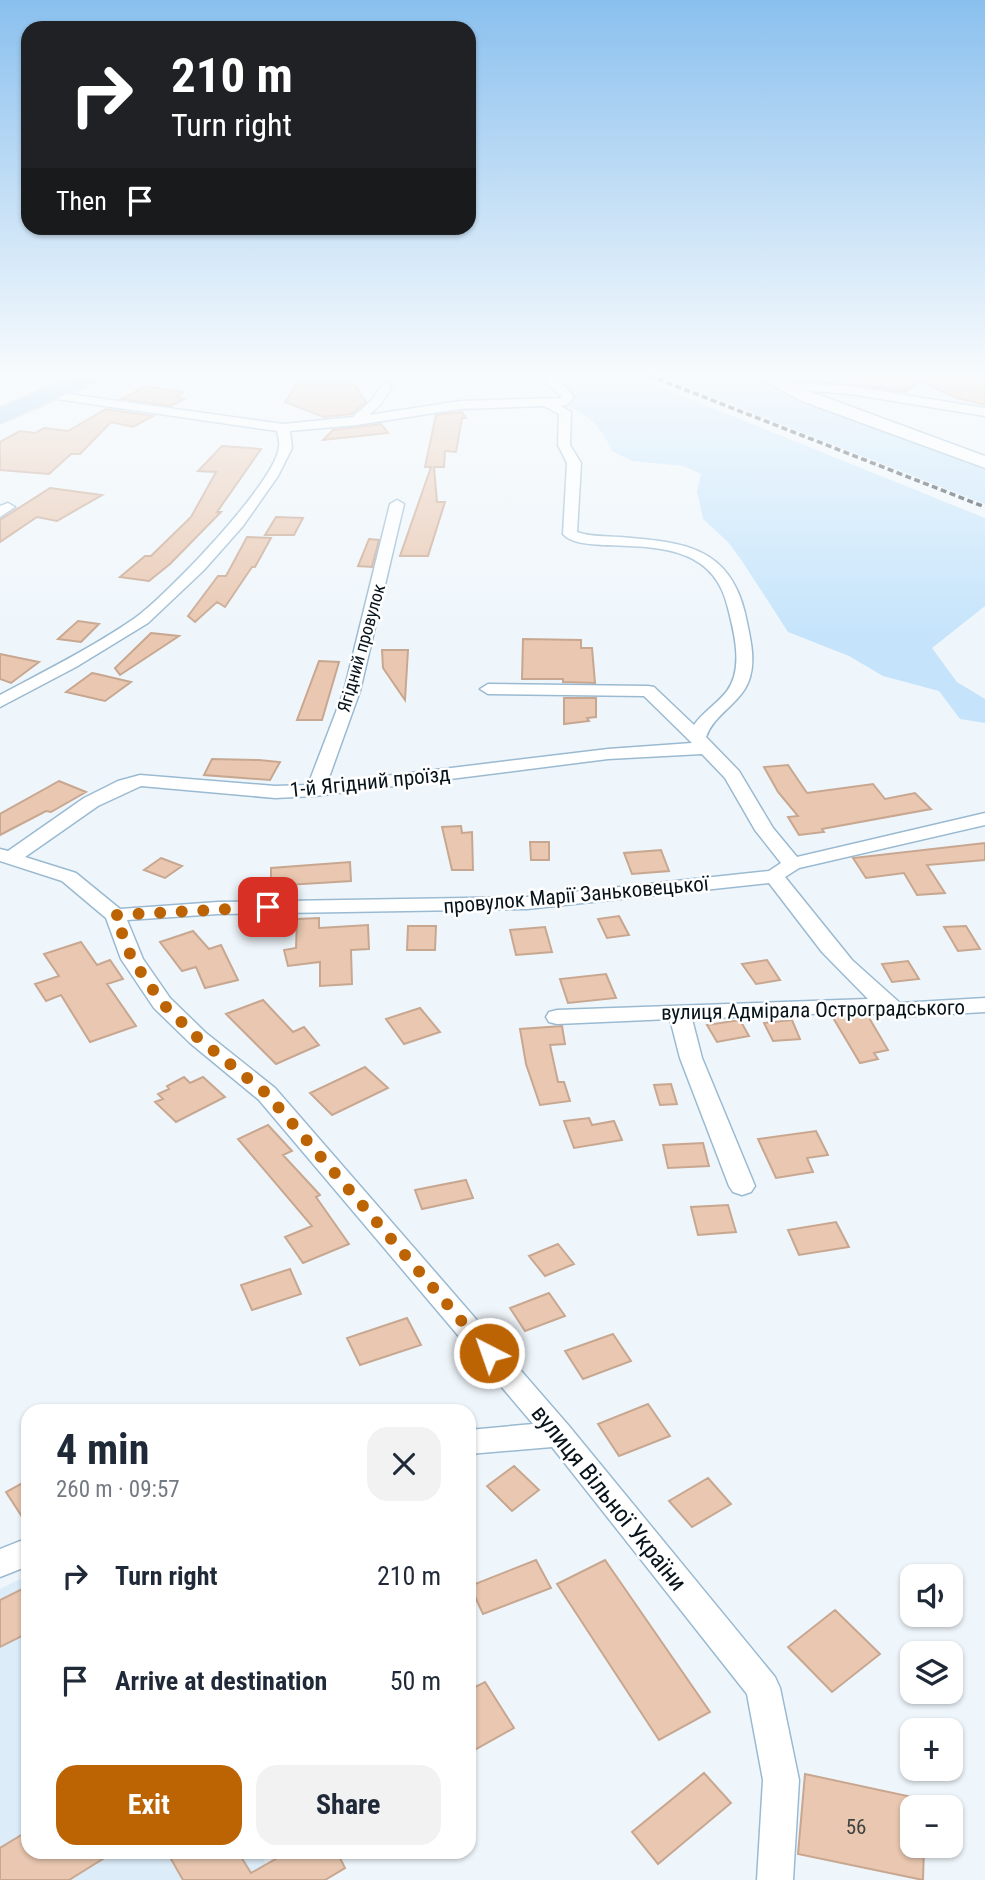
<!DOCTYPE html>
<meta charset="utf-8">
<style>
:root{--surface:#fff;--page:#f2f2f3;--text:#1f2937;--muted:#747a83;--accent:#bc6303}
body{margin:0;font-family:"Roboto Condensed",sans-serif;background:var(--page);color:var(--text);height:100vh;display:flex;flex-direction:column;font-size:26px;white-space:nowrap}
*{box-sizing:border-box;margin:0}
p{font-size:23px;color:var(--muted)}
.icon{flex:none;width:38px;height:38px;fill:none;stroke:currentColor;stroke-width:2;stroke-linecap:round;stroke-linejoin:round}
.map{position:relative;flex:1;overflow:hidden}
.details{position:absolute;left:21px;top:1404px;width:455px;height:455px;display:flex;flex-direction:column;background:var(--surface);border-radius:21px;box-shadow:0 2px 5px #0004}
.details>*{flex:none}
.guide{position:absolute;left:21px;top:21px;width:455px;height:214px;border-radius:21px;box-shadow:0 2px 5px #0004;background:#202124;color:#fff;overflow:hidden}
.buttons{position:absolute;left:900px;top:1564px;display:grid;gap:14px}
.buttons a{display:grid;place-items:center;width:63px;height:63px;border-radius:14px;background:var(--surface);box-shadow:0 2px 5px #0004;font-size:35px}
.pin{position:absolute;display:grid;place-items:center;width:60px;height:60px;color:#fff;margin:-30px;border-radius:14px;box-shadow:0 4px 10px #0006}
.me{position:absolute;width:77px;margin:-38px;rotate:319deg;stroke-linejoin:round;filter:drop-shadow(0 0 5px #0008)}
.turn{display:flex;align-items:center;gap:24px;height:147px;padding:0 35px;font-size:32px}
.turn .icon{width:91px;height:91px;stroke-width:2.5}
.turn b{display:block;font-size:49px;line-height:60px}
.then{display:flex;align-items:center;height:66px;padding:0 35px;background:#0003;gap:14px;font-size:26px}
.round{display:grid;place-items:center;flex:none;width:74px;height:74px;border-radius:21px;background:var(--page)}
.summary{display:flex;align-items:center;justify-content:space-between;height:119px;padding:0 35px}
h1{font-size:42px;font-weight:700;line-height:52px}
.button{display:flex;gap:14px;margin-top:auto;padding:14px 35px}
.button a{flex:1;height:80px;border-radius:21px;background:var(--accent);color:#fff;font-size:28px;font-weight:700;line-height:80px;text-align:center}
.button a+a{background:var(--page);color:var(--text)}
ul{padding:0;list-style:none}
li{display:flex;align-items:center;gap:21px;height:105px;padding:0 35px}
li div{flex:1}
li b{display:block;font-size:26px}
li em{font-style:normal}
.map>svg:first-child{display:block}
</style>
<div class="map">
<svg width="985" height="1880" viewBox="0 0 985 1880">
<rect width="100%" height="100%" fill="#eff6fb"/>
<path fill="#dcecf8" d="M28,1575V1852H260L274,1880H0V1589Z"/>
<path fill="#c5e4fb" d="M554,372H623L985,518V606L932,648L957,682L985,699V723L960,719L939,691L883,676L849,656L788,632L742,561L728,542L703,519L697,491L701,474L684,466L632,461L612,451C601,426 590,416 565,405L576,399Z
M647,372H738L782,394L985,470V504Z"/>
<path fill="#e9c7b0" stroke="#c8a791" stroke-width="2" d="M880,372H985V405L957,398L920,381L905,392L856,384L861,378Z
M297,384H354L366,402L352,414L324,417L285,402Z
M145,386L183,392L177,397L184,399L171,406L122,399Z
M106,409L153,416L133,427L111,422L80,454H71L49,474L0,470V442L20,431L35,433L44,428L68,431Z
M462,412L466,418H462L456,452L445,451L444,467H434L437,502H445L428,556H400L431,467H425L436,415Z
M381,424L388,433L323,440L333,430Z
M222,446L261,449L217,512H221L170,564L149,581L120,577L145,556H151L191,517L216,472L198,471Z
M50,488L102,495L57,521L37,517L0,542V520Z
M276,517L303,518L294,535H265Z
M247,537L271,538L255,567H252L225,607L217,602L195,622L188,616L218,576H226Z
M369,539L379,540L372,567L358,566Z
M78,621L99,624L81,642L58,639Z
M151,633L179,636L120,675L115,668Z
M523,639L581,640V648H592L595,683L563,682V679H522Z
M382,650H408L405,700L383,668Z
M0,654L39,662L11,683L0,679Z
M319,661L339,662L322,720H297Z
M92,673L97,674L131,682L105,701L66,692Z
M564,698H596V717L587,718L589,721L564,724Z
M212,759L259,760L280,762L270,780L204,775Z
M788,765L807,793L873,784L885,799L915,793L931,809L822,829L824,832L799,835L788,817L798,816L778,792L764,767Z
M59,781L86,792L51,812L46,811L0,835V814Z
M461,826L462,833L472,832L473,870H452L442,827Z
M530,842H549V860H531Z
M985,843V860L927,865L945,893L917,895L904,873L866,878L853,858Z
M661,850L669,871L632,874L624,853Z
M161,858L182,866L165,878L144,870Z
M350,862L351,881L271,886V868Z
M619,916L629,935L607,938L598,919Z
M319,918V928L368,925L369,949L351,950L352,984L320,986V962L288,966L284,950L296,948L297,919Z
M408,926H436L435,950H407Z
M966,926L980,949L958,951L944,927Z
M545,927L552,952L516,955L510,930Z
M193,931L209,949L221,945L238,980L205,988L196,967L182,971L160,942Z
M81,942L97,965L110,960L123,979L107,984L136,1026L90,1042L61,995L46,1001L35,984L59,976L44,954Z
M767,960L780,980L756,984L742,964Z
M908,961L919,979L892,982L882,964Z
M606,974L616,998L568,1003L560,979Z
M263,1000L293,1032L304,1027L319,1045L276,1064L226,1014Z
M420,1008L440,1032L404,1044L386,1019Z
M859,1015L868,1016L888,1050L874,1053L878,1059L860,1063L832,1016Z
M740,1020L749,1036L717,1042L707,1025Z
M792,1020L800,1039L773,1041L764,1023Z
M562,1026L565,1044L550,1045L558,1082H564L570,1101L540,1105L526,1064L520,1029Z
M365,1067L388,1088L332,1115L310,1093Z
M184,1077L190,1083L203,1077L225,1097L176,1122L155,1102L163,1099L158,1094L169,1089L167,1086Z
M671,1084L677,1104L660,1105L654,1085Z
M589,1118L592,1125L614,1121L622,1140L574,1148L564,1121Z
M268,1125L292,1151L283,1155L320,1195L316,1197L349,1244L303,1263L285,1237L312,1226L238,1139Z
M816,1131L828,1155L807,1158L813,1172L776,1178L758,1139Z
M703,1143L709,1166L668,1168L663,1145Z
M466,1180L473,1198L422,1209L415,1190Z
M728,1205L736,1232L698,1235L691,1207Z
M836,1222L849,1247L799,1255L788,1230Z
M558,1244L574,1264L545,1276L529,1256Z
M290,1269L301,1294L252,1310L241,1285Z
M549,1293L565,1316L525,1331L510,1308Z
M407,1318L421,1345L360,1365L347,1338Z
M613,1334L631,1361L583,1379L565,1351Z
M648,1404L670,1436L619,1456L598,1424Z
M514,1466L539,1490L512,1511L487,1486Z
M708,1478L731,1504L692,1527L669,1501Z
M28,1480V1526L6,1492Z
M536,1560L551,1588L483,1614L470,1586Z
M605,1560L710,1712L659,1740L557,1584Z
M28,1586V1633L0,1647V1600Z
M835,1610L880,1654L832,1692L788,1647Z
M485,1682L514,1728L469,1753V1690Z
M704,1773L731,1803L658,1864L632,1832Z
M805,1774L912,1797V1846H924L923,1880L798,1854Z
M28,1831V1852H114L69,1880H0V1848Z
M167,1852H238L251,1873L288,1852H337L345,1868L325,1880H183Z"/>
<g fill="none" stroke-linecap="round" stroke-linejoin="round">
<defs>
<path id="street" d="M540,372H552L574,397L567,405L561,406L571,412L570,445L581,463L577,532C590,537 606,536 620,537C680,542 729,545 745,613C749,633 756,657 750,677C743,703 714,713 706,737L739,771L773,828L797,857L985,813V825L799,868L785,877L852,960L900,1003L985,998V1012L895,1017L859,1012L692,1019L702,1058L755,1186L751,1192L742,1195L733,1192L729,1186L680,1058L670,1019L557,1024L549,1022L546,1017L549,1012L557,1010L868,999L822,952L769,883L527,909L218,914L127,920L143,959L170,998L206,1033L275,1088L569,1426L775,1677L780,1688L799,1780L793,1880H757L763,1780L747,1694L552,1447L469,1454V1430L533,1424L259,1100L190,1043L154,1008L121,959L106,918L62,881L0,861V849L8,851L84,798L118,781L140,775L275,786L308,785L344,691L390,504L397,500L404,504L360,691L327,783L608,749L692,743L644,696L488,694L480,689L488,684L648,686L654,687L694,725C703,712 717,704 727,691C744,668 734,632 728,608C714,545 656,547 603,545C590,544 572,544 563,534L567,463L558,445L559,414L544,406L460,409L356,425L290,431L292,448L278,476L243,526L204,570L148,623L76,667L0,707V695C45,671 93,647 135,618C166,596 276,482 279,447C280,442 278,436 277,431L50,398L46,397V391L283,424L353,417L373,399L382,385L386,383L392,387L381,404L369,415L460,401L560,398L562,397L547,383ZM702,754L725,778L755,830L781,863L769,871L527,897L218,902L120,909L76,873L25,857L98,806L141,786L275,798L315,796L608,759Z
M849,372H878L823,383L817,380Z
M783,382L850,386L985,408V416L850,394L779,388L777,386Z
M8,503L15,507L0,517V506Z
M28,1538V1566L0,1577V1549Z"/>
<path id="secondary" d="M746,372H768L814,393L985,456V468L802,401Z"/>
<path id="highway" d="M84,372H112L109,376L0,423V408Z"/>
</defs>
<use href="#street" stroke="#9abad2" stroke-width="3"/>
<use href="#secondary" stroke="#9abad2" stroke-width="3"/>
<use href="#highway" stroke="#ced0d2" stroke-width="4"/>
<use href="#street" fill="#fff" fill-rule="evenodd"/>
<use href="#secondary" fill="#fff" fill-rule="evenodd"/>
<use href="#highway" fill="#9bcbef" fill-rule="evenodd"/>
<path stroke="#28333b" stroke-width="3.5" stroke-dasharray="6 3.5" stroke-linecap="butt" d="M640,372L985,507"/>
</g>
<linearGradient id="sky" x2="0" y2="1"><stop stop-color="#8ac0ee"/><stop offset="0.59" stop-color="#f8fbfd"/><stop offset="1" stop-color="#f8fbfd" stop-opacity="0"/></linearGradient>
<rect width="985" height="635" fill="url(#sky)"/>
<g fill="none" stroke-linecap="round" stroke-linejoin="round">
<path stroke="#bc6303" stroke-width="12" stroke-dasharray="0 21.6" d="M268,907L115,915L132,959L162,1003L198,1038L267,1094L489,1353"/>
</g>
<g text-anchor="middle" dominant-baseline="central" stroke-width="5" stroke-linejoin="round" paint-order="stroke">
<g font-size="18" fill="#08141c" stroke="#fff">
<text transform="translate(361 648) rotate(-74)">Ягідний провулок</text>
</g>
<g font-size="21" fill="#08141c" stroke="#fff">
<text transform="translate(370 782) rotate(-6)">1-й Ягідний проїзд</text>
<text transform="translate(576 895) rotate(-5)">провулок Марії Заньковецької</text>
<text transform="translate(813 1010) rotate(-1)">вулиця Адмірала Остроградського</text>
</g>
<g font-size="21" fill="#404141">
<text x="856" y="1827">56</text>
</g>
<g font-size="24" fill="#08141c" stroke="#fff">
<text transform="translate(609 1498) rotate(51)">вулиця Вільної України</text>
</g>
</g>
</svg>
<div class="buttons">
<a><svg class="icon" aria-label="sound" viewBox="0 0 24 24"><path d="M4 9h4l5-4v14l-5-4H4zM17 9q2 3 0 6"/></svg></a>
<a><svg class="icon" aria-label="layers" viewBox="0 0 24 24"><path d="M12 4l9 5-9 5-9-5zM3 14l9 5 9-5"/></svg></a>
<a>+</a>
<a>−</a>
</div>
<div class="pin" style="left:268px;top:907px;background:#d93025"><svg class="icon" aria-label="arrive" viewBox="0 0 24 24"><path d="M6 21V4h12l-3 4 3 4H6"/></svg></div>
<svg class="me" style="left:489px;top:1353px" viewBox="-20 -20 40 40"><circle r="17" fill="#bc6303" stroke="#fff" stroke-width="3"/><path d="M0-11L8 9 0 5-8 9z" fill="#fff"/></svg>
<div class="guide">
<div class="turn"><svg class="icon" aria-label="right" viewBox="0 0 24 24"><path d="M7 20v-9h11M14 6l5 5-5 5"/></svg><div><b>210 m</b>Turn right</div></div>
<div class="then">Then<svg class="icon" aria-label="arrive" viewBox="0 0 24 24"><path d="M6 21V4h12l-3 4 3 4H6"/></svg></div>
</div>
<section class="details">
<div class="summary"><div><h1>4 min</h1><p>260 m · 09:57</p></div><a class="round"><svg class="icon" aria-label="close" viewBox="0 0 24 24"><path d="M6 6l12 12M18 6L6 18"/></svg></a></div>
<ul>
<li><svg class="icon" aria-label="right" viewBox="0 0 24 24"><path d="M7 20v-9h11M14 6l5 5-5 5"/></svg><div><b>Turn right</b></div><em>210 m</em></li>
<li><svg class="icon" aria-label="arrive" viewBox="0 0 24 24"><path d="M6 21V4h12l-3 4 3 4H6"/></svg><div><b>Arrive at destination</b></div><em>50 m</em></li>
</ul>
<div class="button"><a>Exit</a><a>Share</a></div>
</section>
</div>
